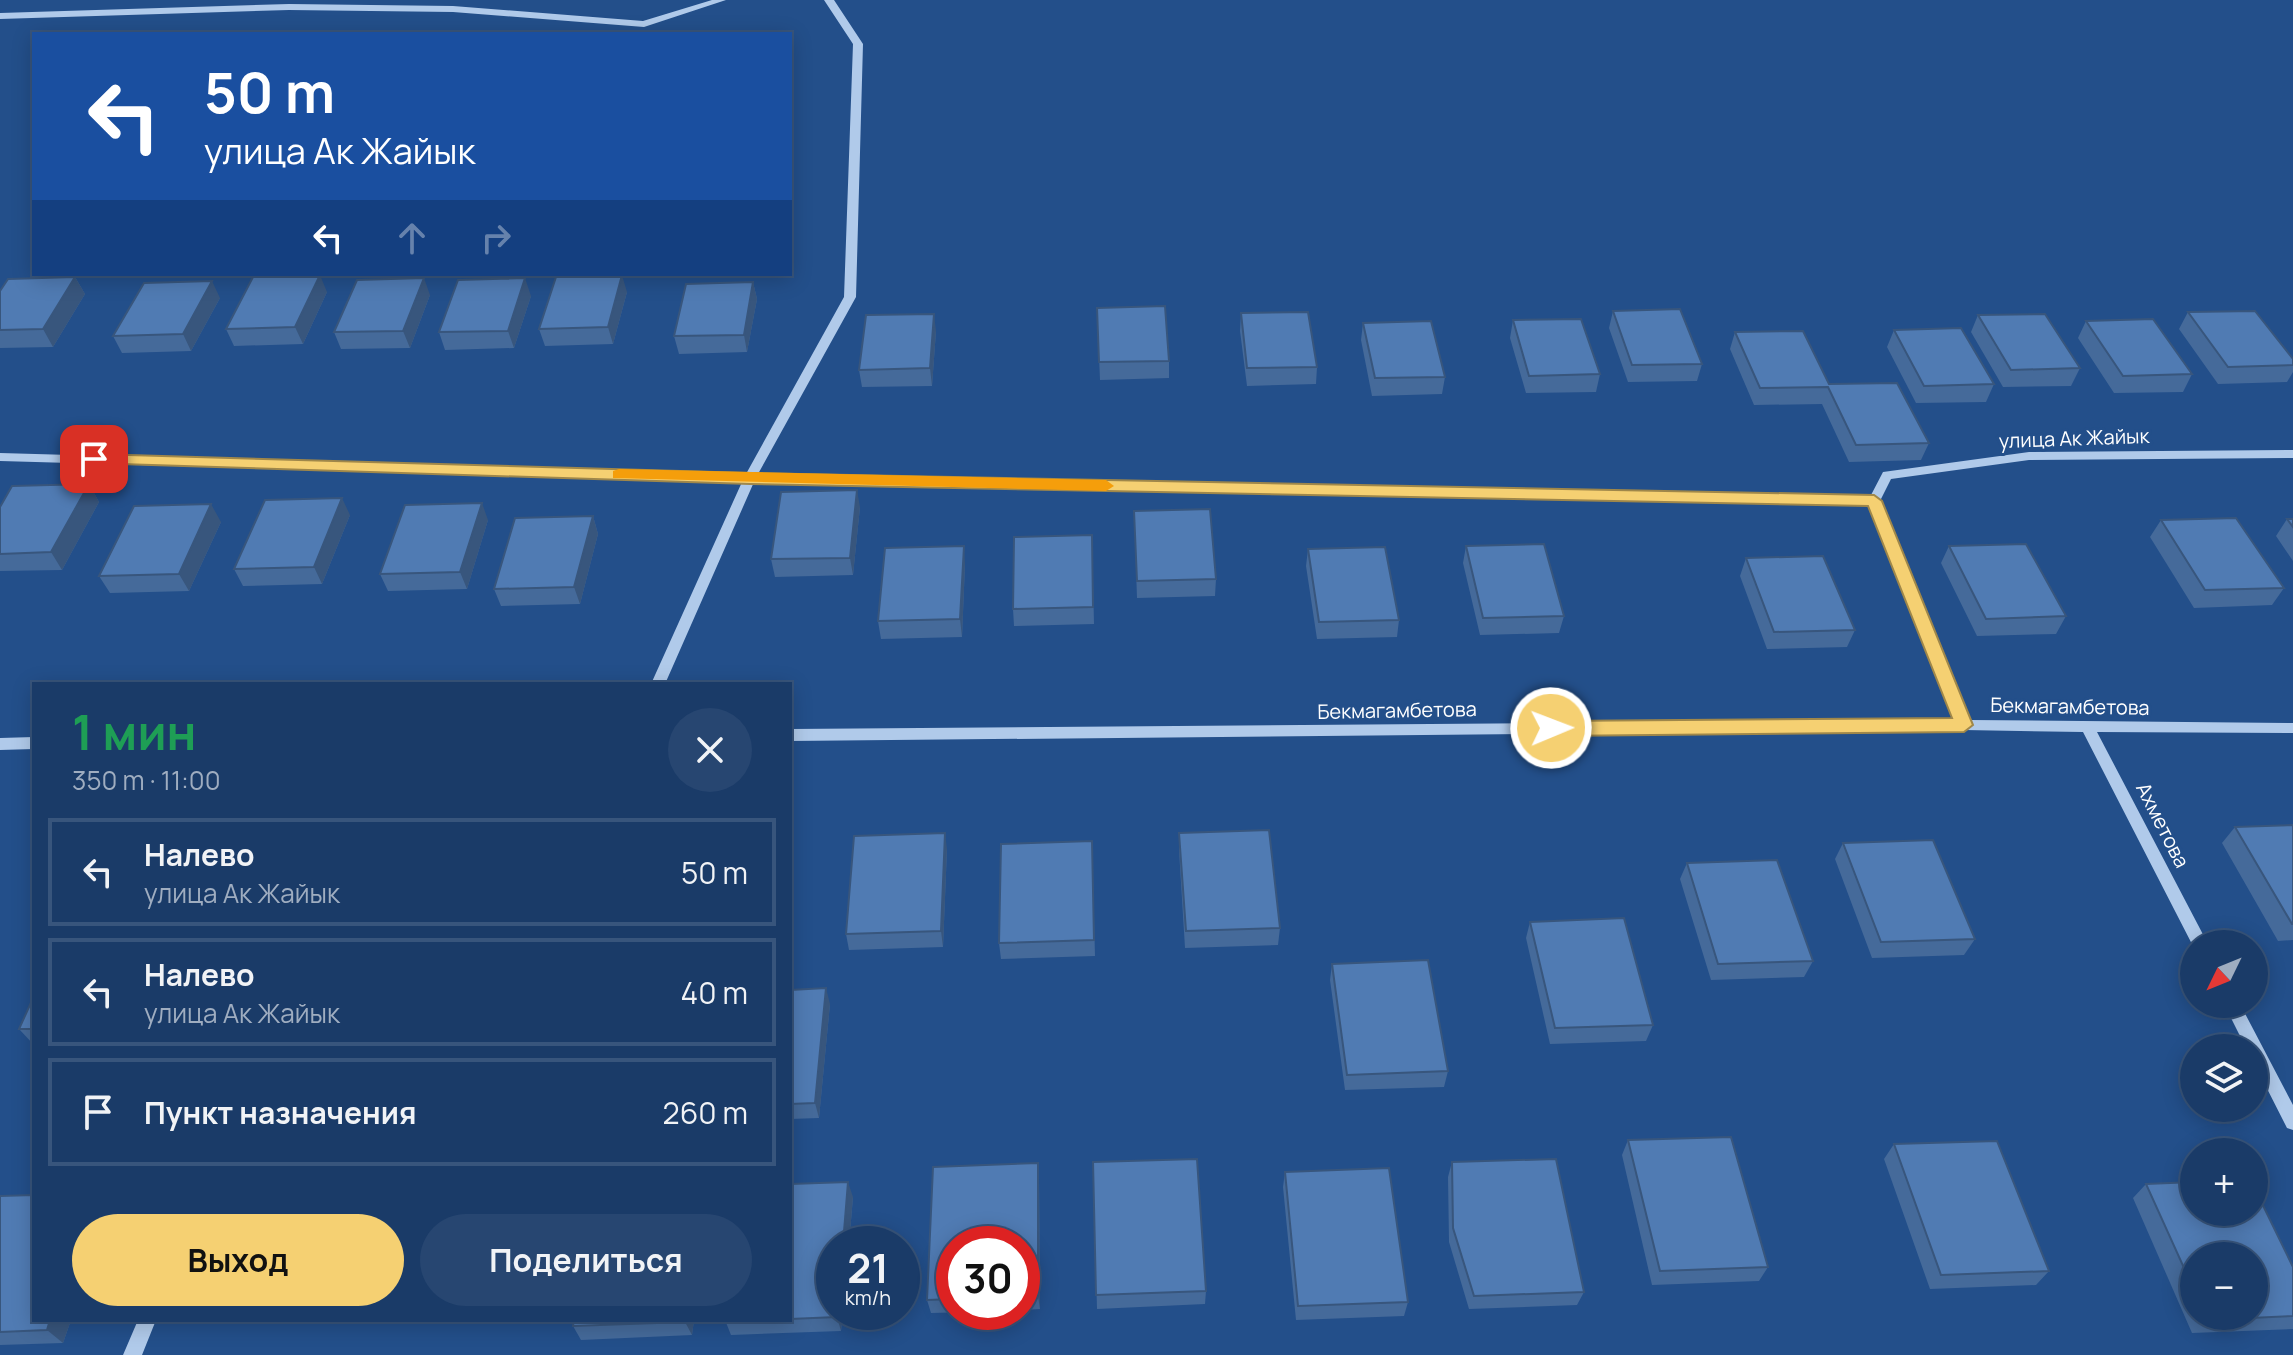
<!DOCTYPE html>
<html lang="ru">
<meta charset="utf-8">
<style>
:root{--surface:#1a3b68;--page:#274671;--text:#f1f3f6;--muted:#9fadc0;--line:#38557c;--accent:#f5d072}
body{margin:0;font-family:Manrope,sans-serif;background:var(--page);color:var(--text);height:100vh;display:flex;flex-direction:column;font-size:30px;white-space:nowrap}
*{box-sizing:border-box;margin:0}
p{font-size:26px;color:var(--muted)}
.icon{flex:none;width:44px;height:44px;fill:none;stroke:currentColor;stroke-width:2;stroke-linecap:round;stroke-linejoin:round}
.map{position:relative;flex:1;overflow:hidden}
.details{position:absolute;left:32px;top:682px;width:760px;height:640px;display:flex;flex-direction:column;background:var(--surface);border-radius:0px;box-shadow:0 4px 20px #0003,0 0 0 2px var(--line)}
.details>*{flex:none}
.top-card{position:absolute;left:32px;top:32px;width:760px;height:244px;border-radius:0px;box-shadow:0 4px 20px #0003,0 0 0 2px var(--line);background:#1a4fa0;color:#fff;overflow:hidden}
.needle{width:52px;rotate:227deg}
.tools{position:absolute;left:2180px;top:930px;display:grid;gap:16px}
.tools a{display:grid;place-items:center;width:88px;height:88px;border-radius:50%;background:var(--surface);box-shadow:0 4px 20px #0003,0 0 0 2px var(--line);font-size:40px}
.speed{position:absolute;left:816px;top:1226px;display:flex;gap:16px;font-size:40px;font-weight:700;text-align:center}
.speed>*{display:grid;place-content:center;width:104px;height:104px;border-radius:50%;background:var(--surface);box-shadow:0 4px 20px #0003,0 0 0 2px var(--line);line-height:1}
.speed small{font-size:20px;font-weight:400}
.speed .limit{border:12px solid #d22;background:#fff;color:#111}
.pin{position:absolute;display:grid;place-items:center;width:68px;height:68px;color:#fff;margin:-34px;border-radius:16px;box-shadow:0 4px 12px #0006}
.me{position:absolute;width:88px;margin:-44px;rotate:89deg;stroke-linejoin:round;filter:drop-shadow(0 0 6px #0008)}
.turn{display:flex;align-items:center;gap:28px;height:168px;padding:0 40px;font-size:36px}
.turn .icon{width:104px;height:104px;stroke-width:2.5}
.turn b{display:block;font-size:56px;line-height:68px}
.lanes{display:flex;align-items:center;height:76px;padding:0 40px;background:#0003;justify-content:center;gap:40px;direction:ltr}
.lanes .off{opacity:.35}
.round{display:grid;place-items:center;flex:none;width:84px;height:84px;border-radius:42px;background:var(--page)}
.head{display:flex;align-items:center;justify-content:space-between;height:136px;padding:0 40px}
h1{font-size:48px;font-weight:700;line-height:60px;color:#1e9e55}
.action{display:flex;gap:16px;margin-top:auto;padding:16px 40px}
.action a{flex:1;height:92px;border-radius:48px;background:var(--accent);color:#111;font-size:32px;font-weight:700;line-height:92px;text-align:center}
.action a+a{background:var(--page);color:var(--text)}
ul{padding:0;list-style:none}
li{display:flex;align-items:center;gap:24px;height:108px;margin:0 16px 12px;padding:0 24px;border:4px solid var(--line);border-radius:0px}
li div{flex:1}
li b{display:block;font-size:30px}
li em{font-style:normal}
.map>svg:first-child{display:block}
</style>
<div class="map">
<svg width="2293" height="1355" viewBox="0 0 2293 1355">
<rect width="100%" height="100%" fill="#234f8a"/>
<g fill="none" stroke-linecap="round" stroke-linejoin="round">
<path fill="#b0caea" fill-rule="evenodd" d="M712,0H726L644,27L453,12L289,10L0,19V13L289,4L453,6L643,21Z
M824,0H834L863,44L856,297L758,474L1870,497L1883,472L2029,452L2293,450V458L2029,460L1891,479L1880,501L1969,720L2293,723V733L2097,732L2208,944H2194V948L2083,732L1964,730L790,741V729L1955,720L1869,505L754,482L665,684H651L742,482L0,461V453L746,474L844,297L853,44Z
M34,737V749L0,750V738Z
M2224,1004H2240L2293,1105V1130L2287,1128L2254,1063V1048H2246Z
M138,1320H156L142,1355H123Z"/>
</g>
<path fill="#456a9a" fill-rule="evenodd" d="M75,277L85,294L53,347L0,348V291Z
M753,282L757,299L747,352L679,354L674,336Z
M327,292L303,344L234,346L226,329Z
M627,292L613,344L545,346L539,329Z
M430,295L410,348L341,349L334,332Z
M531,296L514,348L445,350L439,332Z
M220,298L191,351L122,353L113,336Z
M1097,308L1169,361V378L1100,380Z
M1613,311L1702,364L1697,381L1628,382L1609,328Z
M2188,312L2293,359V372L2287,382L2218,384L2179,329Z
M1241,313L1317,367L1316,384L1247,386L1240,331Z
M1978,315L2080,368L2071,386L2003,387L1971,332Z
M1513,320L1600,374L1596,392L1526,393L1510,338Z
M2086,321L2192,374L2183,392L2114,393L2078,338Z
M1363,323L1445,377L1442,394L1372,396L1361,340Z
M1894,330L1994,384L1986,402L1916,403L1887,347Z
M936,331L932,386L862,387L859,370Z
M1735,332L1829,384L1929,443L1921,460L1849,462L1822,404L1754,405L1730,349Z
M89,484L99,502L62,570L0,571V507Z
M860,507L853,575L775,577L771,559Z
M1134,511L1216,579L1215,596L1137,598Z
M350,515L322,584L243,586L234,569Z
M593,516L598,534L580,604L501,606L494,589Z
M2287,519H2293V561L2276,536Z
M488,520L467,589L388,591L380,574Z
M2161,520L2284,588L2272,605L2194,608L2150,537Z
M221,522L189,591L110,593L99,576Z
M1092,535L1094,624L1014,626L1013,609Z
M1466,546L1564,616L1559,633L1480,635L1463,563Z
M1949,546L2066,616L2056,634L1977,636L1941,563Z
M1308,549L1399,620L1397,637L1317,639L1306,566Z
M1746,558L1855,630L1847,647L1767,649L1740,576Z
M965,564L962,637L881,639L878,621Z
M2293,825V940L2278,941L2222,843L2235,827Z
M1179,833L1280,928L1278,945L1185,948L1179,850Z
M1092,841L1095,956L1001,959L999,943Z
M1843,843L1975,939L1964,955L1872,958L1835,859Z
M947,849L943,947L849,950L846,934Z
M1687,863L1813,961L1804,977L1711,980L1680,879Z
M1530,922L1653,1025L1646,1041L1550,1044L1526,938Z
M1332,964L1448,1071L1444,1087L1345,1090L1330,980Z
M790,990L830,1004L819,1118L790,1119Z
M34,996V1045L19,1029Z
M1628,1140L1768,1267L1759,1281L1652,1285L1622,1155Z
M1894,1144L2049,1271L2036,1285L1930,1289L1884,1159Z
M1093,1162L1206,1291L1205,1304L1097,1309Z
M1452,1162L1584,1292L1577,1305L1469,1309L1449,1242L1448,1177Z
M1038,1163L1039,1178L1040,1309L1022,1310V1244H954V1312H970L931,1313L927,1300L933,1167Z
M1285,1172L1408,1302L1404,1316L1296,1320L1283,1187Z
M790,1184L853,1197L849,1244H834V1312H843L841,1331L731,1335L725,1320H790Z
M2146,1184L2293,1267V1329L2192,1333L2133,1198ZM2194,1256L2254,1316H2194Z
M0,1196L71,1320L63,1343L0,1345Z
M574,1320H694L692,1335L581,1340L573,1326Z"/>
<path fill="#38567d" d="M320,275L327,292L303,344L295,327Z
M622,275L627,292L613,344L608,327Z
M75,277L85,294L53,347L43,329Z
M424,278L430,295L410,348L403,331Z
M525,278L531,296L514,348L508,331Z
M212,281L220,298L191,351L183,334Z
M753,282L757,299L747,352L744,335Z
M934,314L936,331L932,386L930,368Z
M89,484L99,502L62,570L51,552Z
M857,490L860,507L853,575L850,558Z
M342,498L350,515L322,584L314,567Z
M482,503L488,520L467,589L460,572Z
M211,504L221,522L189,591L179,574Z
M593,516L598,534L580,604L574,587Z
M964,546L965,564L962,637L960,619Z
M945,833L947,849L943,947L941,931Z
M826,988L830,1004L819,1118L815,1103Z
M1038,1163L1039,1178L1040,1309L1038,1296Z
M848,1182L853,1197L849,1244H843Z
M837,1312H843L841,1331L837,1317Z
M50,1320H71L63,1343L47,1330Z
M686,1320H694L692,1335L685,1322Z"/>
<path fill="#507bb3" stroke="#38567d" stroke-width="2" d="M320,275L295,327L226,329L253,277Z
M622,275L608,327L539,329L556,277Z
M75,277L43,329L0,330V291L8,279Z
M424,278L403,331L334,332L357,280Z
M525,278L508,331L439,332L458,280Z
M212,281L183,334L113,336L144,283Z
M753,282L744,335L674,336L686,284Z
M1165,306L1169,361L1099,362L1097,308Z
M1680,309L1702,364L1632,365L1613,311Z
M2255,311L2293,359V365L2228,367L2188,312Z
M1308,312L1317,367L1247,368L1241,313Z
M934,314L930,368L859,370L866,315Z
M2045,314L2080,368L2011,370L1978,315Z
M1581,319L1600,374L1529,376L1513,320Z
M2153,319L2192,374L2123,376L2086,321Z
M1431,321L1445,377L1375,378L1363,323Z
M1961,328L1994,384L1924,386L1894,330Z
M1803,331L1829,384L1897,383L1929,443L1856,445L1828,387L1760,388L1735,332Z
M89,484L51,552L0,554V507L12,486Z
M857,490L850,558L771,559L781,492Z
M342,498L314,567L234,569L265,500Z
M482,503L460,572L380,574L405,505Z
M211,504L179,574L99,576L134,506Z
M1210,509L1216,579L1137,581L1134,511Z
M593,516L574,587L494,589L515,518Z
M2236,518L2284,588L2205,590L2161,520Z
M2287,519H2293V527Z
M1092,535L1093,607L1013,609L1014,537Z
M1544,544L1564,616L1483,618L1466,546Z
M2026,544L2066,616L1986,619L1949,546Z
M964,546L960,619L878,621L885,548Z
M1385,547L1399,620L1319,622L1308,549Z
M1823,556L1855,630L1774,632L1746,558Z
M2293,825V924H2292L2235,827Z
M1269,830L1280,928L1186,931L1179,833Z
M945,833L941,931L846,934L854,836Z
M1933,840L1975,939L1881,942L1843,843Z
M1092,841L1094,940L999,943L1001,844Z
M1777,860L1813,961L1718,964L1687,863Z
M1624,918L1653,1025L1555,1028L1530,922Z
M1428,960L1448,1071L1347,1075L1332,964Z
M826,988L815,1103L790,1104V990Z
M34,996V1029H19Z
M1731,1137L1768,1267L1660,1271L1628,1140Z
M1997,1141L2049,1271L1941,1275L1894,1144Z
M1197,1159L1206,1291L1096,1295L1093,1162Z
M1556,1159L1584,1292L1474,1296L1453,1228L1452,1162Z
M1038,1163V1296H1022V1244H954V1299L927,1300L933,1167Z
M1389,1168L1408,1302L1298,1306L1285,1172Z
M848,1182L843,1244H834V1312H837V1317L790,1319V1184Z
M2194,1182V1212H2254V1187L2293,1267V1316L2207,1320L2206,1316H2254V1256H2194V1290L2146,1184Z
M34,1195V1320H50L47,1330L0,1332V1196Z
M574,1320H686L685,1322L573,1326Z
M725,1320H763L725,1321Z"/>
<path fill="#f5d072" stroke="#9f874a" stroke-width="2" d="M94,454L750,473L1874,495L1882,501L1973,725L1964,732L1551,736L1542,728L1551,721L1952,718L1868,506L750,484L88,463V456Z"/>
<path fill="#f59e0b" d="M619,469L1106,480L1114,486L1106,491L613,478V471Z"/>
<g text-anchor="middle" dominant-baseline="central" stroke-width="6" stroke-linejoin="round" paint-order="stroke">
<g font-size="20" fill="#fff" stroke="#234f8a">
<text transform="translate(2074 438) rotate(-2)">улица Ак Жайык</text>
<text transform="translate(2070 706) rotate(1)">Бекмагамбетова</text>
<text transform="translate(1397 710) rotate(-1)">Бекмагамбетова</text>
<text transform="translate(2163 825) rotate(63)">Ахметова</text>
</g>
</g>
</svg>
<div class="tools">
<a><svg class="needle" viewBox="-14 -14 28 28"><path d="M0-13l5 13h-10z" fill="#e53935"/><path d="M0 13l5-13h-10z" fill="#9fadc0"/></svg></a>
<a><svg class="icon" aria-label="layers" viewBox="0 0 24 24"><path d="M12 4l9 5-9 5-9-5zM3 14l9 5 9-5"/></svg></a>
<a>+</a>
<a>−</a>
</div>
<div class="speed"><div>21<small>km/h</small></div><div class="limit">30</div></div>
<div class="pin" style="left:94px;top:459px;background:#d93025"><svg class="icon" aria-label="arrive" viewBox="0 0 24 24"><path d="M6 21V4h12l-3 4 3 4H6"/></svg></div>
<svg class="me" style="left:1551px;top:728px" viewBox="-20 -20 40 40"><circle r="17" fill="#f5d072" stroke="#fff" stroke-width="3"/><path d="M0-11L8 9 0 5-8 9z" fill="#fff"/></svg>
<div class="top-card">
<div class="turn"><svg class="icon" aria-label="left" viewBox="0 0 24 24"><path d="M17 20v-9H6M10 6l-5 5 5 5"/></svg><div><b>50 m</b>улица Ак Жайык</div></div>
<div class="lanes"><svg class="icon" aria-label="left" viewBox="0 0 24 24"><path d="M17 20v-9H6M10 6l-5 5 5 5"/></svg><svg class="icon off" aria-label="ahead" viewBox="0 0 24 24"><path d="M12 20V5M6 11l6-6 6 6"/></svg><svg class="icon off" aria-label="right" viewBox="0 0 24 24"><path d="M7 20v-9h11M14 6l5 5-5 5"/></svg></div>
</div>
<section class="details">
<div class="head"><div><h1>1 мин</h1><p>350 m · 11:00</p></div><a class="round"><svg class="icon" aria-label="close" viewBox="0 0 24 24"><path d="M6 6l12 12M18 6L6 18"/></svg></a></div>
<ul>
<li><svg class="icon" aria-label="left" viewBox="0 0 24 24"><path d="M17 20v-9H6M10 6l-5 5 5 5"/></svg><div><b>Налево</b><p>улица Ак Жайык</p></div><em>50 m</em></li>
<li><svg class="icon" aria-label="left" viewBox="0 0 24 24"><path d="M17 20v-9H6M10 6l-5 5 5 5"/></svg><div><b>Налево</b><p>улица Ак Жайык</p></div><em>40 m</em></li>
<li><svg class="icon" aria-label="arrive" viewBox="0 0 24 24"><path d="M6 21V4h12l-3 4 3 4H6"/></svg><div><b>Пункт назначения</b></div><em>260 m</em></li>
</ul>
<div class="action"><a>Выход</a><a>Поделиться</a></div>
</section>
</div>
